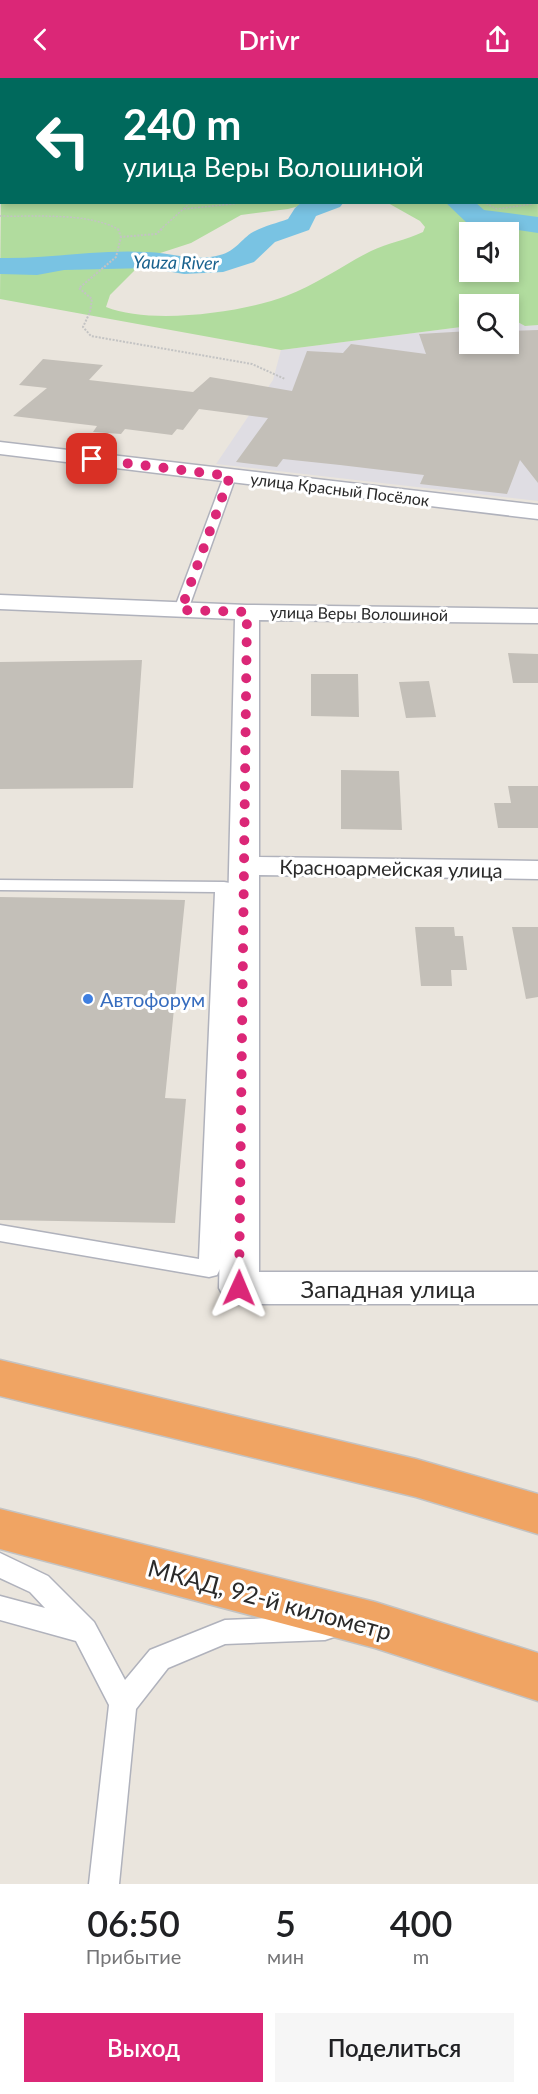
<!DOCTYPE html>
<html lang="ru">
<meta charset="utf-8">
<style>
:root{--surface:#fff;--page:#f6f6f6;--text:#202124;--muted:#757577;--accent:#db2777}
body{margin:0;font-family:Lato,sans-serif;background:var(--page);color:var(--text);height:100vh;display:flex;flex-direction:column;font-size:22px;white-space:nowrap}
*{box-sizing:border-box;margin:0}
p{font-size:20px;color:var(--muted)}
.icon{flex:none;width:33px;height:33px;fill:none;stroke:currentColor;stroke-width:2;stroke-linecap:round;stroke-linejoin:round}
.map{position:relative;height:1806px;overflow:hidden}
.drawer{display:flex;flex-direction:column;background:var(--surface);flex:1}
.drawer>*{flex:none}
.top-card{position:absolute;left:0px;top:0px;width:538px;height:126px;box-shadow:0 3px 9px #0003;background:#00695c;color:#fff;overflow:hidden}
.fabs{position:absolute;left:459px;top:144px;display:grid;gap:12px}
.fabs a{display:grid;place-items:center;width:60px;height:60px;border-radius:0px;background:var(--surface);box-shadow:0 3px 9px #0003;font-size:30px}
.pin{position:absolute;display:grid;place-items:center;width:51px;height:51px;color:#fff;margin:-26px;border-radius:12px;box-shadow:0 3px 9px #0006}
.me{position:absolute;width:66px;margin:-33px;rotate:1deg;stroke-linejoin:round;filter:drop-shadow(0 0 4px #0008)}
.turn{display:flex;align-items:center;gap:21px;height:126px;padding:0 24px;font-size:27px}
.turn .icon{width:78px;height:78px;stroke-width:2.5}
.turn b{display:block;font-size:42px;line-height:51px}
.eta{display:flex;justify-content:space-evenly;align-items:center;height:102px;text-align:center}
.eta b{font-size:36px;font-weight:600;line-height:42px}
.cta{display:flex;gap:12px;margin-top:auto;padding:12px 24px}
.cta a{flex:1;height:69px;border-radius:0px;background:var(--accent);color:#fff;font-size:24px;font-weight:600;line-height:69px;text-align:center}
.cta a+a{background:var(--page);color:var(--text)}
header{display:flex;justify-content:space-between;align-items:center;height:78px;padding:0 24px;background:var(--accent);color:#fff;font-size:27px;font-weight:600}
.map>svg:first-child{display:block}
</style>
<header><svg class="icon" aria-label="back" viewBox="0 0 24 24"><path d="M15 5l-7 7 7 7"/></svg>Drivr<svg class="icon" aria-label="share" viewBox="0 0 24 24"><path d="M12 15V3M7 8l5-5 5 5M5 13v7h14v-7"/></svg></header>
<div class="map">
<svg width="538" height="1806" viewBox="0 0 538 1806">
<rect width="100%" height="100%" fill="#eae5dd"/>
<path fill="#dfdde3" d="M514,242L525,248L538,247V423L216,386L273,302L281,272L469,248L470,266H508L509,243Z"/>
<path fill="#b1dc9e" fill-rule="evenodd" d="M537,9L538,144C505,142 497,142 469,125L537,124Z
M1,110L2,124L311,125L288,131L241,137L191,165L148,179L110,217L106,229C150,247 242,235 286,218C316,207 343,187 371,173C388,165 406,162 423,154L425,149L420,143L388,125H447C468,151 507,151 538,152V247L525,248L514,242L509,243L508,226H470L469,248L281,272L0,221ZM470,154H508V194H470Z"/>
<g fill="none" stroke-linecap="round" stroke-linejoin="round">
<path fill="#79c3e3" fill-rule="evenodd" d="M302,124H344L340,129L316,138L309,152L275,164L254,184L223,194L184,196L148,190L64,192L37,197L0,196V180C49,181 98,171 147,174C172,175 196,184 220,177C236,173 241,161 253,154C264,148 277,145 288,141L295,130Z
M445,124H475L484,132L538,139V155L466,144Z"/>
</g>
<path fill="#c3bfb8" d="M538,252V405L520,382L507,416L420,406L424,397L340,387L283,381L277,389L236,384L268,340L199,331L183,352L177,351L172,357L125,351L121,356L93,354L97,348L13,338L47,310L19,307L43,281L103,287L89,302L193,314L210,299L292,313L307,273L343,275L351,266L426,276L419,256L470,253V266H508V253Z
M508,575L538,576V605H513Z
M142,582L133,710L0,711V584Z
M311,596H358L359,639L311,638Z
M429,603L436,639L406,640L399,604Z
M341,692L399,693L402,752L341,751Z
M508,708H538V750H498L494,725H511Z
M0,819L185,822L165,1020L186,1021L175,1145L0,1142Z
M415,849H454L455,858H463L467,892H451L452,908H421Z
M512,849H538V919L526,921Z"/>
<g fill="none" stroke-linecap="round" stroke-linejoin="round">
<defs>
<path id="lane" d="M47,0H54L46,2Z
M62,0H69L61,2Z
M0,103H2V107H0Z
M230,394L236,398L188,532L186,535H176L174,532L224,398Z
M0,802L224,804L230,805L232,809L220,1191L217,1197L209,1199L0,1163V1147L199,1181L215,814L0,812Z
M0,1475L48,1498L94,1544L125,1602L150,1572L225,1542L325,1538L334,1541L338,1550L334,1559L325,1562L225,1566L168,1590L136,1631L119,1806H89L109,1627L76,1563L0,1542V1518L45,1530L30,1514L0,1500Z"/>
<path id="street" d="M0,517L247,527L538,531V545L259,542V779L538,783V801L259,797V1194H538V1226H239L225,1221L219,1210L235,541L0,531Z"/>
<path id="secondary" d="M308,0H325L326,2H309Z
M387,0H399V2H387Z
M415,0H449L450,2H416Z
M533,0H538V7L537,2Z
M0,364L538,427V441L0,376Z"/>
<path id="highway" d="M0,1282L416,1381L538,1416V1456L416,1419L0,1318Z
M0,1431L375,1524L538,1575V1623L375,1570L0,1471Z"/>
</defs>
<use href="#lane" stroke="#b0b2bc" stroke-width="3"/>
<use href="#street" stroke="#b0b2bc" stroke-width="3"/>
<use href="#secondary" stroke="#b0b2bc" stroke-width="3"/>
<use href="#highway" stroke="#c3c3c3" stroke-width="3"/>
<path stroke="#c3c3c3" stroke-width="1.5" stroke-dasharray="2 1.5" stroke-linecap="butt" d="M252,0L275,2
M274,0L291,2
M483,124L497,131L538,125
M184,131L251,124
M0,138C36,139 88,134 120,152
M160,152L191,124"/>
<path stroke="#c3c3c3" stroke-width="2" stroke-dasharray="2 1.5" stroke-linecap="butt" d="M118,151L121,159
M162,151L156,156L121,159L116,179L79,210L92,221L90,234L83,249L91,258L252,286L285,301"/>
<use href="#lane" fill="#fff" fill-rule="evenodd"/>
<use href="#street" fill="#fff" fill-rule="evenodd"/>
<use href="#secondary" fill="#fff" fill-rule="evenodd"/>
<use href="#highway" fill="#f0a463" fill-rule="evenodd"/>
</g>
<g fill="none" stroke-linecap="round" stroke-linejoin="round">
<path stroke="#db2777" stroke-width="10" stroke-dasharray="0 18" d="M92,381L230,398L181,532L247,534L239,1210"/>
</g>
<circle fill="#3f7fe0" stroke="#fff" stroke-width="2" cx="88" cy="921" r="6"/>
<g text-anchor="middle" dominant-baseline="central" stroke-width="6" stroke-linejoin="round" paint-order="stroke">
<g font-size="16" fill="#2a2a2a" stroke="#fff">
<text transform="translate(340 411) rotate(7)">улица Красный Посёлок</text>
<text transform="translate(359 535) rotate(1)">улица Веры Волошиной</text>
</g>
<g font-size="18" font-style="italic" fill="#19628e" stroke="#fff">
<text transform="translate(176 184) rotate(1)">Yauza River</text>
</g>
<g font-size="20" fill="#2a2a2a" stroke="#fff">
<text transform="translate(391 790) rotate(1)">Красноармейская улица</text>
</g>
<g font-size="20" fill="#366cbe" stroke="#fff" text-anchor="start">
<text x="100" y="921">Автофорум</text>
</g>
<g font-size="24" fill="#2a2a2a" stroke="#fff">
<text x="388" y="1210">Западная улица</text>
<text transform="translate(270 1521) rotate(15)">МКАД, 92-й километр</text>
</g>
</g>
</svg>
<div class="fabs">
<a><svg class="icon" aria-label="sound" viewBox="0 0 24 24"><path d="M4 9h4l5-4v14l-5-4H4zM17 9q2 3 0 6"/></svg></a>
<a><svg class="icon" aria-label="search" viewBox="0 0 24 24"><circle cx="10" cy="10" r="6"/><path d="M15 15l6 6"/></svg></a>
</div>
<div class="pin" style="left:92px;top:381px;background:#d93025"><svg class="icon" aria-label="arrive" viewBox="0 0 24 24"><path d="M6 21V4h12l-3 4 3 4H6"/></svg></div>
<svg class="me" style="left:239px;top:1210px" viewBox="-20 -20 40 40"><path d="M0-17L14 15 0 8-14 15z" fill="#db2777" stroke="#fff" stroke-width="4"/></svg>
<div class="top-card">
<div class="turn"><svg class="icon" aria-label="left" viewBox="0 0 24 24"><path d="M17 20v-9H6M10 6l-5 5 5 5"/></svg><div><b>240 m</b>улица Веры Волошиной</div></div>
</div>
</div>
<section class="drawer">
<div class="eta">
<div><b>06:50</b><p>Прибытие</p></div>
<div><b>5</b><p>мин</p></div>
<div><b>400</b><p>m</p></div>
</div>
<div class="cta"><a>Выход</a><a>Поделиться</a></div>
</section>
